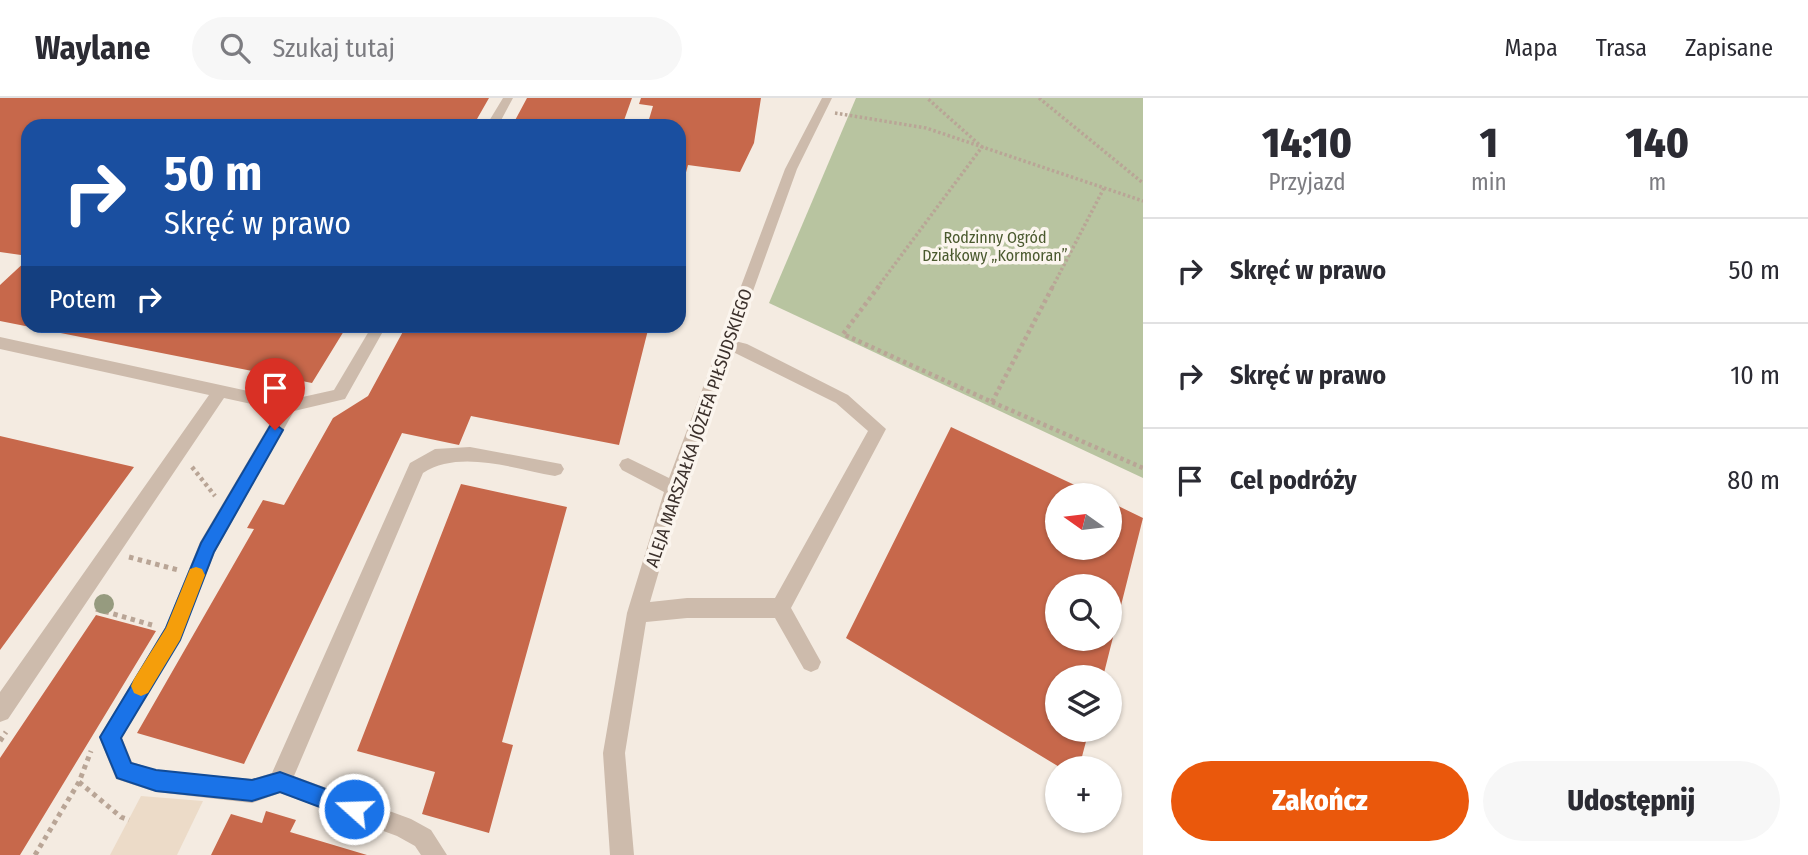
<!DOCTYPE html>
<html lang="pl">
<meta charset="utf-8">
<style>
:root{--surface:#fff;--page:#f7f7f7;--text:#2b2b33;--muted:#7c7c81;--line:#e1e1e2;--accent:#ea580c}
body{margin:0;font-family:"Fira Sans Condensed",sans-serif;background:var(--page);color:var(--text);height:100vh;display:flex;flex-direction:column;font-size:26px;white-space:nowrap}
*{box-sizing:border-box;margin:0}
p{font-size:23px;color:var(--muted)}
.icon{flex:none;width:38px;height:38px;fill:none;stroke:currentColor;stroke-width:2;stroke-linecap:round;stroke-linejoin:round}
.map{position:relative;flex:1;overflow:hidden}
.details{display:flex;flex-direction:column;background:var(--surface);width:665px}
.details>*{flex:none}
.banner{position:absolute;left:21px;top:21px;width:665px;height:214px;border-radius:21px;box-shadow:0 2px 5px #0004;background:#1a4fa0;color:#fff;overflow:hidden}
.needle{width:46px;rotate:284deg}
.controls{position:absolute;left:1045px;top:385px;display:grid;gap:14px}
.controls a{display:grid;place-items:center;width:77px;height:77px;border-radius:50%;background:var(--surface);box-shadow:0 2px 5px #0004;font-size:35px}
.pin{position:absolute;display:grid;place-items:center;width:60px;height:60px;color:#fff;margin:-72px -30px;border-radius:50% 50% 50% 0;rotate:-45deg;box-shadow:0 0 7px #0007}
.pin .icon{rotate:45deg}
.me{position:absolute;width:77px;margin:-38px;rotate:290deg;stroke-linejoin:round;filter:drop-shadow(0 0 5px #0008)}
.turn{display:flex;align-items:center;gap:24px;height:147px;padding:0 28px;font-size:32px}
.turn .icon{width:91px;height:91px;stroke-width:2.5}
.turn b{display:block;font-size:49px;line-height:60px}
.then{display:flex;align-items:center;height:66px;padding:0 28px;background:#0003;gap:14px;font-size:26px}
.eta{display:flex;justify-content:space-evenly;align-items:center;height:119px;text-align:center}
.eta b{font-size:42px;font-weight:800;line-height:49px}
.cta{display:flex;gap:14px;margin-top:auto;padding:14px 28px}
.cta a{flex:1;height:80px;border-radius:42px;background:var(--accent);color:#fff;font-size:28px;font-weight:800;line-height:80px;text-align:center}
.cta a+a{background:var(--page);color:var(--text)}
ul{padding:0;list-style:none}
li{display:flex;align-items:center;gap:21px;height:105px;padding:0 28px;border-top:2px solid var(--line)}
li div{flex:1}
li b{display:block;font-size:26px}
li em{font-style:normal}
header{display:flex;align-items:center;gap:42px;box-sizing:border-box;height:98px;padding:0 35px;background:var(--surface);border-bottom:2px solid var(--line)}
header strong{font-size:33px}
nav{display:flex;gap:38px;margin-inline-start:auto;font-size:24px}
.search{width:490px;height:63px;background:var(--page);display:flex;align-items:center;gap:18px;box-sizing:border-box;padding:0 24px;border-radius:38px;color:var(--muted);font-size:26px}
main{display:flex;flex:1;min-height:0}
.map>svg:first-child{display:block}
</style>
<header>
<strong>Waylane</strong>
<div class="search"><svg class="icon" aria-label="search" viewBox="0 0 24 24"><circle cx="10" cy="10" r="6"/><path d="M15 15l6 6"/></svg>Szukaj tutaj</div>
<nav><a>Mapa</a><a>Trasa</a><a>Zapisane</a></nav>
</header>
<main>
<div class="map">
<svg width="1143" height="757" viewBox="0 0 1143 757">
<rect width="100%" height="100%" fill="#f4ebe1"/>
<path fill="#b8c4a0" d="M856,0H1143V380L769,205Z"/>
<path fill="#ecdbc8" d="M141,698L203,703L177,757H110Z"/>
<path fill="#c7684b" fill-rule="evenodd" d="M0,0H489L473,28H28V158L0,154Z
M527,0H632L622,28H512Z
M641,0H761L754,45L740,74L688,67L679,100V28H647L653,8L639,6Z
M28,161V228H347L312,285L0,223V187Z
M406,228H649L619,347L471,318L459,347L402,335L244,666L137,635L254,431L247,430L263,402L284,407L333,320L368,298Z
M951,329L1096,397H1057V450H1110V404L1143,420L1103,579H1057V632H1089L1079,670H1061L846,540ZM1057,488H1110V541H1057Z
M0,338L134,369L0,552Z
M461,386L567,409L502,644L513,647L489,735L422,716L435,674L357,653Z
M96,517L156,533L20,757H0V660Z
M266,713L296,722L290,734L367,757H211L231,716L262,725Z"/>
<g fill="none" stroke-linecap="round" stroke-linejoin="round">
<path stroke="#b9a596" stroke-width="3.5" stroke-dasharray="2.5 2.5" stroke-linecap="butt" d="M1039,0L1143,85
M835,15L926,30L1143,103
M877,190L982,49L927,0
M1052,190L1104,90"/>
<path stroke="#b9a596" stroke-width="4.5" stroke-dasharray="3.5 3.5" stroke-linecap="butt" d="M879,188L843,236L992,304L1053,188
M992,304L1143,370
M192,369L215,398"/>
<path stroke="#b9a596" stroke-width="5" stroke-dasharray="4.5 4.5" stroke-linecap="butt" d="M129,459L178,472
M96,511L152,527
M0,643L6,634
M79,684L121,719L129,722
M35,757L79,684L91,653"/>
<path fill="#cdbbac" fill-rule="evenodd" d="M503,0H513L498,28H486Z
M822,0H832L797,71L735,243L747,246L848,297L886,331L791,510L821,564L818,571L811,574L804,571L775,520H687L646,524L625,655L634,757H610L603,655L627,515L664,394L622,372L619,367L622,362L628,360L669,380L785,71ZM731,253L836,305L868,333L775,500H687L650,504L683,391Z
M372,228H386L345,301L294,313L215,454L180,542L122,640L132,664L156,672L252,681L272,675L410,365L435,351L470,349L561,366L564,371L561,376L555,378C514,371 460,351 423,375L294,678L411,721L431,732L447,757H421L415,748L397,738L280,695L252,705L156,694L116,681L99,639L166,528L200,444L278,312L224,300L8,621L0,624V594L209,297L0,251V239L289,302L334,292Z"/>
</g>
<circle fill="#969b7f" cx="104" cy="506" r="10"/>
<path fill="#1a73e8" stroke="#114b97" stroke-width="2" d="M275,326L283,332L214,454L180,542L121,640L131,665L156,672L252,682L280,674L361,704L364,711L361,719L354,722L280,694L252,703L156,693L117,680L100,639L166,530L201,445L270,328Z"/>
<path fill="#f59e0b" d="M196,469L202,471L205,477L180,542L148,595L141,598L134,595L131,588L134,581L166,530L190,471Z"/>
<g text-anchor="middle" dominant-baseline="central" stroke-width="7" stroke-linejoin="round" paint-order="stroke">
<g font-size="16" fill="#4a592e" stroke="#fbf5ee">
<text x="995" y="139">Rodzinny Ogród<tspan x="995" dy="18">Działkowy „Kormoran”</tspan></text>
</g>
<g font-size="18" fill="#3b302b" stroke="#fbf5ee">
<text transform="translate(699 330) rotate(-71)">ALEJA MARSZAŁKA JÓZEFA PIŁSUDSKIEGO</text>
</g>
</g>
</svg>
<div class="controls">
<a><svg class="needle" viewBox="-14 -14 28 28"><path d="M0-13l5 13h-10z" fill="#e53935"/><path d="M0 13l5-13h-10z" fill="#7c7c81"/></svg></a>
<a><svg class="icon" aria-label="search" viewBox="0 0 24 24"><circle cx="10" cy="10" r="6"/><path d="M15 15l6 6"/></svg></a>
<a><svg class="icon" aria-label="layers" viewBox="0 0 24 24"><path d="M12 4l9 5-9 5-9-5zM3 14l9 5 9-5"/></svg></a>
<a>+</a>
</div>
<div class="pin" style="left:275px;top:332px;background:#d93025"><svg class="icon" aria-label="arrive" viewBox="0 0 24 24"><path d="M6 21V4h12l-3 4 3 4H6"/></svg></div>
<svg class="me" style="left:354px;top:711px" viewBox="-20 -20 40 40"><circle r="17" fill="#1a73e8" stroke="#fff" stroke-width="3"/><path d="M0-11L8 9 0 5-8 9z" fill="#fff"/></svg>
<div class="banner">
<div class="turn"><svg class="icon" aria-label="right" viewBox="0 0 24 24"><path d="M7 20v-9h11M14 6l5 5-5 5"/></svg><div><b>50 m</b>Skręć w prawo</div></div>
<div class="then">Potem<svg class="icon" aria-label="right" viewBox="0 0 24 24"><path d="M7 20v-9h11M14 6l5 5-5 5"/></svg></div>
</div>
</div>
<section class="details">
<div class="eta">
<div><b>14:10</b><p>Przyjazd</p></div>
<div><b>1</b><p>min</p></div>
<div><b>140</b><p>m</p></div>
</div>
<ul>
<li><svg class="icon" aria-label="right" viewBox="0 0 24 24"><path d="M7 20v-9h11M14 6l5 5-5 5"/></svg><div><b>Skręć w prawo</b></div><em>50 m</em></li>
<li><svg class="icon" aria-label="right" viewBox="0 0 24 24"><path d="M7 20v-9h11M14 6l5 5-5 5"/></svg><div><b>Skręć w prawo</b></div><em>10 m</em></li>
<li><svg class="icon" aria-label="arrive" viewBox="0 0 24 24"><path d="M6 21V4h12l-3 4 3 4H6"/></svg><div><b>Cel podróży</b></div><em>80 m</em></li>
</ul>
<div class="cta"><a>Zakończ</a><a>Udostępnij</a></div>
</section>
</main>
